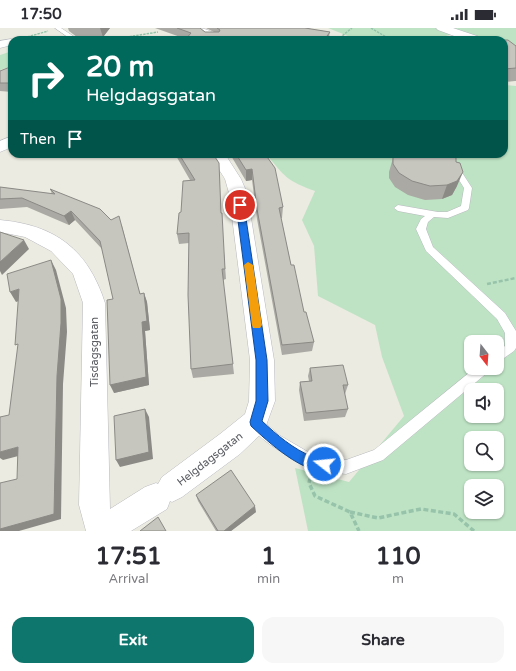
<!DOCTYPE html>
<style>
:root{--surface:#fff;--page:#f7f7f7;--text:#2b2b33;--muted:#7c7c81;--accent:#0f766e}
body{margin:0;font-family:"Varela Round",sans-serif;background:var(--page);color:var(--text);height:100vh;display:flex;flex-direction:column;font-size:15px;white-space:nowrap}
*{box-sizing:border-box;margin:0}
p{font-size:13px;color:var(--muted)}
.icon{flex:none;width:22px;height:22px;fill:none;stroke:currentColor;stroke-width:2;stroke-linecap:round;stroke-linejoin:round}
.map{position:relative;height:503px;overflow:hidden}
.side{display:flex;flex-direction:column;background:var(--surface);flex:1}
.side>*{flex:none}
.banner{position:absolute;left:8px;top:8px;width:500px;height:122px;border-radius:12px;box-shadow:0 1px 3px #0004;background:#00695c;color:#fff;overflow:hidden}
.needle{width:26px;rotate:163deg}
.tools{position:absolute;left:464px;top:307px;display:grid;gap:8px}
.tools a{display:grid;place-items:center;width:40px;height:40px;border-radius:8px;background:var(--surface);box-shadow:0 1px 3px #0004;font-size:20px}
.pin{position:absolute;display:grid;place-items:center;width:34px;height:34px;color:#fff;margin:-17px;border:2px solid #fff;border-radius:50%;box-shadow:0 1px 4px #0007}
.me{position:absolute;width:44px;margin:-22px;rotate:286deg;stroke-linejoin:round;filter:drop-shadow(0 0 3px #0008)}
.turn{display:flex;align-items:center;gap:14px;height:84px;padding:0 12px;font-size:18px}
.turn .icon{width:52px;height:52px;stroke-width:2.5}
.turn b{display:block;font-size:28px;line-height:34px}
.then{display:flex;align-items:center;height:38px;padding:0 12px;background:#0003;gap:8px;font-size:15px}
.eta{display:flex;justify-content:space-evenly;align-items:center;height:68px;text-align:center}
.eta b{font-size:24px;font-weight:700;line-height:28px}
.action{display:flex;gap:8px;margin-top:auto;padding:8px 12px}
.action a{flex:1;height:46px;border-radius:12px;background:var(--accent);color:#fff;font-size:16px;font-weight:700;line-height:46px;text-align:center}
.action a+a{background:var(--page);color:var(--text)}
.status{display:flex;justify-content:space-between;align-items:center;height:28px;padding:0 20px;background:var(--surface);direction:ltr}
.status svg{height:11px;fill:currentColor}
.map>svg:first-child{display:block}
</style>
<div class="status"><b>17:50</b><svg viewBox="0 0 49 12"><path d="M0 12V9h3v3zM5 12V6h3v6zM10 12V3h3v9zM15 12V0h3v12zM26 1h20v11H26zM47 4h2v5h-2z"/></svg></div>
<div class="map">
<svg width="516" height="503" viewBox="0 0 516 503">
<rect width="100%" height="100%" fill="#ecebe1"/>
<path fill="#bee3c4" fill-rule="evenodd" d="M328,0H516V25L504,22V12H467L453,6L431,12H358Z
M12,23V38L0,42V27Z
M504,57L516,58V503H308L295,440L349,454L404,388L382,329L375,297L318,268L314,218L302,192L315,163C287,153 285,149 266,126H504ZM471,314H497V340H471ZM471,362H497V388H471ZM471,410H497V436H471ZM471,458H497V484H471Z"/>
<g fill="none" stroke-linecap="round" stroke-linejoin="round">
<defs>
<path id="lane" d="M55,0H61L79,12H72Z
M452,143H461L472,160L469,180L468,182L448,190L434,189L428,194L426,201L433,219L505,285L516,303V320L514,323L497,335V323L505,318V305L497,291L426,223L416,201L421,191L425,188L398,183L394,180L398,177L438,184H447L461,178L464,160L456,147H452Z
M475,340H490L488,344L383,432L346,446L313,442L308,440C291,429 257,413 249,394L250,390L255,388L260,390L279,407L315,428L346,432L374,422Z"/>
<path id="street" d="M193,0C205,0 211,1 219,12H207Z
M11,11L15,12H12V17L0,20V13Z
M12,108V119L0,124V113Z
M209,126H225L241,151L247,165L274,332L275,373L264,403L240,426L182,469L172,474L170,473L167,481L131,503H86L79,477L83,275L73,246L51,223L25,209L0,204V192C56,197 88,222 105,275L110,481L145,459L156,455L158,456L162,449L220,406L245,386L249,373L250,332L229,165L225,151Z"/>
<path id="secondary" d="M436,0H453L480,9L482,12H465L438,2Z"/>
</defs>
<use href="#lane" stroke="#b8b9bf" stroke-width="1"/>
<use href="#street" stroke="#b8b9bf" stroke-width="1"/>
<use href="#secondary" stroke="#b6b8bf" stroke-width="1"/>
<path stroke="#97c3ab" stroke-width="1.5" stroke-dasharray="2.5 1" stroke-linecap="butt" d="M371,0L391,12
M24,10L48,3
M91,12L121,10L158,4
M337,12L352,0"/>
<path stroke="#97c3ab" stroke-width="2.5" stroke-dasharray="4 2" stroke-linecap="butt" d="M487,256L516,250"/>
<path stroke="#97c3ab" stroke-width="3.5" stroke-dasharray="5 2.5" stroke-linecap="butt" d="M310,450L309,455L315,468L350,484L359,503
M350,484L378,490L421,481L454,486L474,503"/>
<use href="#lane" fill="#fff" fill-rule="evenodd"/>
<use href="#street" fill="#fff" fill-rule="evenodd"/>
<use href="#secondary" fill="#fff" fill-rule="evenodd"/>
</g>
<path fill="#aaa9a3" d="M68,0H110L103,9H77L69,3Z
M155,0H200L205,4H214L206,0H305L330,4L329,8L186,11Z
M504,12L516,18V53H515L504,54Z
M12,39V64L0,63V43Z
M175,126H213L219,145L221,185L226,251L223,252L234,346L193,350L191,341L189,215L179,216L177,206L181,184L190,152Z
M230,126H265L283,179L282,190H281L291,237L304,284L314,314L312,323L282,327L257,191L252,152L246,153Z
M393,130L457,158L452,167L442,171L425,172L408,167L395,159L389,150V144Z
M0,159L52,166L50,161L111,192L122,198L140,266L144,265L147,274L150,302L145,303L149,357L114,365L113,271L102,221L75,192L69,197L27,179L0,181Z
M310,340L348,357L345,366H344L348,381L345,389L304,393L299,362L300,354L309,353L308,348Z
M196,467L256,484L231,503H216L198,473Z"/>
<path fill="#8b8a85" d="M100,0H110L103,9Z
M252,141V152L246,153V142Z
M463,144L457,158L452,167L442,171L447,157Z
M71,183L75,192L69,197L64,188Z
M24,212L29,221L2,247L0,243V234Z
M51,232L56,242L66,280L67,304L63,356L61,491L19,503H0V501L57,348Z
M19,261L25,271L16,274L10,264Z
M144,265L147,274L150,302L145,303L149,357L114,365L110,357L142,294Z
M145,381L149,389L153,431L120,439L116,432Z
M18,419L26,426L3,432L0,430V424Z
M255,478L256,484L231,503H224Z"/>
<path fill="#c6c5be" stroke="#8b8a85" d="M177,0H200L205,4H219L220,2L217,0H305L330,4L327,8L355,12H185L191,5Z
M504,12H508L516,18V40L504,41Z
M10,39H12V55H0V43Z
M179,126H213L219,135L221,185H222L225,241H222L233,336L191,341L188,267L189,205L177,206L179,185L181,184L183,153L195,152Z
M236,126H265L275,140L283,179L279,180L291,237H294L304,284H306L314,314L282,317L257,181L252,141L246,142Z
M395,126H450L456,130V134L460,135L463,144L457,153L447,157L430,158L412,153L399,145L393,136V130Z
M0,159L55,166L50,161L100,181L111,192L119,188L140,266L144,265L147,293L142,294L146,349L110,357L107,272L113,271L100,213L71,183L64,188L22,170L0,171Z
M0,204L24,212L0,234Z
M51,232L61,271V295L57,348L54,486L0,501V455L17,451L18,419L0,424V389L9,387L18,316L15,317L19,261L10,264L7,246Z
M343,337L348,357H343L348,381L306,385L300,354L312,353L310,340Z
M145,381L149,424L116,432L114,388Z
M231,442L255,478L224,503H218L196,467Z
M158,489L166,503H140Z"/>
<path fill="#1a73e8" stroke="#114b97" d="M240,174L244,177L267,332L268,373L262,393C277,407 293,421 313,429C318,431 323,430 328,432L330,436L328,441C307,450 266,412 251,398L250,394L256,373V332L236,177Z"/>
<path fill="#f59e0b" d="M248,234L253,237L262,297L260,300H253L252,297L244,237Z"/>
<g text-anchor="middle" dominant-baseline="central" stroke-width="3.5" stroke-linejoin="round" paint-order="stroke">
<g font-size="11" fill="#595b61" stroke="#fff">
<text transform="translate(94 324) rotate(-90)">Tisdagsgatan</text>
<text transform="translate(210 431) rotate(-38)">Helgdagsgatan</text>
</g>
</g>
</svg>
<div class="tools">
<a><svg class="needle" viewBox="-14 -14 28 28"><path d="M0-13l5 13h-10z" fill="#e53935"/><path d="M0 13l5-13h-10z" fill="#7c7c81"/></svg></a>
<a><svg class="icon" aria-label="sound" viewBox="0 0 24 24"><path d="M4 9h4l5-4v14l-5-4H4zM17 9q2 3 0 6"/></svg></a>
<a><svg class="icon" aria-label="search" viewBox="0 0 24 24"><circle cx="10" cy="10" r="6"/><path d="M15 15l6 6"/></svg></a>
<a><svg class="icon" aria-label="layers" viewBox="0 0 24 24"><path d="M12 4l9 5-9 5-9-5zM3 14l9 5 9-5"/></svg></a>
</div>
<div class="pin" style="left:240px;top:177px;background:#d93025"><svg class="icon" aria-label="arrive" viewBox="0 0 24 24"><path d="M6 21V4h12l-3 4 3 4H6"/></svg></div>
<svg class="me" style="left:324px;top:436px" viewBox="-20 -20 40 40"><circle r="17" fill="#1a73e8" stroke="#fff" stroke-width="3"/><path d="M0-11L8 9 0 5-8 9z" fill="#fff"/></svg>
<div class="banner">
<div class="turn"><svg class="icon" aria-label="right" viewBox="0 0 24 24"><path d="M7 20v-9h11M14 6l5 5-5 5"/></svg><div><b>20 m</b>Helgdagsgatan</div></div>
<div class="then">Then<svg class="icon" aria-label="arrive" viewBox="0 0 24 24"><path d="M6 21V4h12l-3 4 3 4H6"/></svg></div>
</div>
</div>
<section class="side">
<div class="eta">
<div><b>17:51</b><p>Arrival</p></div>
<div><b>1</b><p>min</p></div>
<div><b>110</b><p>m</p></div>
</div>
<div class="action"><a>Exit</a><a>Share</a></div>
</section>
